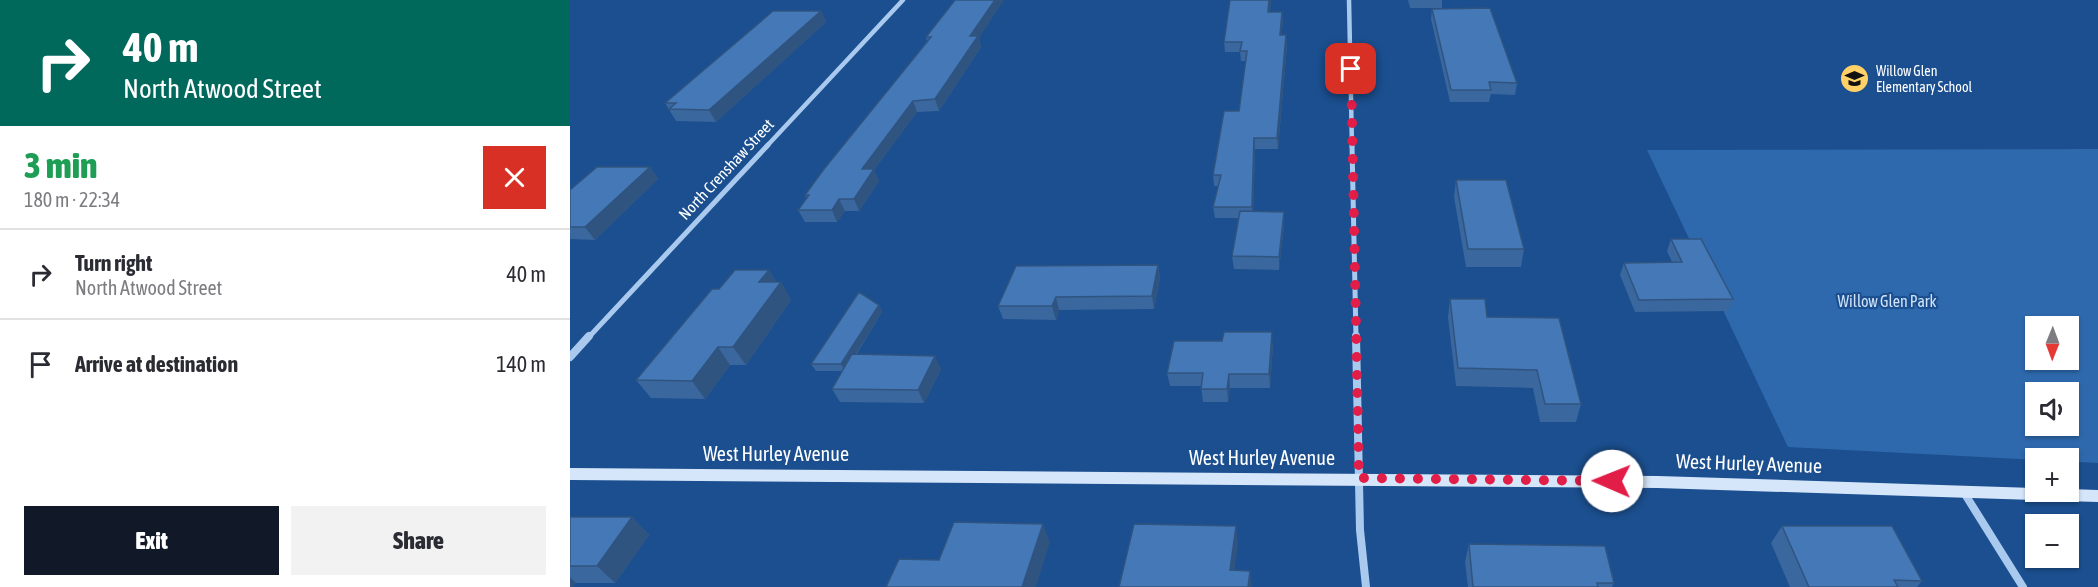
<!DOCTYPE html>
<meta charset="utf-8">
<style>
:root{--surface:#fff;--page:#f2f2f3;--text:#2b2b33;--muted:#7c7c81;--line:#e1e1e2;--accent:#111827}
body{margin:0;font-family:"Asap Condensed",sans-serif;background:var(--page);color:var(--text);height:100vh;display:flex;flex-direction:column;font-size:22px;white-space:nowrap}
*{box-sizing:border-box;margin:0}
p{font-size:20px;color:var(--muted)}
.icon{flex:none;width:33px;height:33px;fill:none;stroke:currentColor;stroke-width:2;stroke-linecap:round;stroke-linejoin:round}
.map{position:relative;flex:1;overflow:hidden}
.drawer{display:flex;flex-direction:column;background:var(--surface);width:570px}
.drawer>*{flex:none}
.hud{background:#00695c;color:#fff;overflow:hidden}
.needle{width:39px;rotate:181deg}
.tools{position:absolute;left:1455px;top:316px;display:grid;gap:12px}
.tools a{display:grid;place-items:center;width:54px;height:54px;border-radius:0px;background:var(--surface);box-shadow:0 2px 4px #0004;font-size:30px}
.pin{position:absolute;display:grid;place-items:center;width:51px;height:51px;color:#fff;margin:-26px;border-radius:12px;box-shadow:0 3px 9px #0006}
.me{position:absolute;width:66px;margin:-33px;rotate:271deg;stroke-linejoin:round;filter:drop-shadow(0 0 4px #0008)}
.turn{display:flex;align-items:center;gap:21px;height:126px;padding:0 24px;font-size:27px}
.turn .icon{width:78px;height:78px;stroke-width:2.5}
.turn b{display:block;font-size:42px;line-height:51px}
.round{display:grid;place-items:center;flex:none;width:63px;height:63px;border-radius:0px;background:var(--page)}
.overview{display:flex;align-items:center;justify-content:space-between;height:102px;padding:0 24px}
h1{font-size:36px;font-weight:800;line-height:45px;color:#1e9e55}
.cta{display:flex;gap:12px;margin-top:auto;padding:12px 24px}
.cta a{flex:1;height:69px;border-radius:0px;background:var(--accent);color:#fff;font-size:24px;font-weight:800;line-height:69px;text-align:center}
.cta a+a{background:var(--page);color:var(--text)}
ul{padding:0;list-style:none}
li{display:flex;align-items:center;gap:18px;height:90px;padding:0 24px;border-top:2px solid var(--line)}
li div{flex:1}
li b{display:block;font-size:22px}
li em{font-style:normal}
main{display:flex;flex:1;min-height:0}
.map>svg:first-child{display:block}
</style>
<main>
<section class="drawer">
<div class="hud">
<div class="turn"><svg class="icon" aria-label="right" viewBox="0 0 24 24"><path d="M7 20v-9h11M14 6l5 5-5 5"/></svg><div><b>40 m</b>North Atwood Street</div></div>
</div>
<div class="overview"><div><h1>3 min</h1><p>180 m · 22:34</p></div><a class="round" style="background:#d93025;color:#fff"><svg class="icon" aria-label="close" viewBox="0 0 24 24"><path d="M6 6l12 12M18 6L6 18"/></svg></a></div>
<ul>
<li><svg class="icon" aria-label="right" viewBox="0 0 24 24"><path d="M7 20v-9h11M14 6l5 5-5 5"/></svg><div><b>Turn right</b><p>North Atwood Street</p></div><em>40 m</em></li>
<li><svg class="icon" aria-label="arrive" viewBox="0 0 24 24"><path d="M6 21V4h12l-3 4 3 4H6"/></svg><div><b>Arrive at destination</b></div><em>140 m</em></li>
</ul>
<div class="cta"><a>Exit</a><a>Share</a></div>
</section>
<div class="map">
<svg width="1528" height="587" viewBox="0 0 1528 587">
<rect width="100%" height="100%" fill="#1b4f8f"/>
<path fill="#2e69ad" fill-rule="evenodd" d="M1528,149V463L1218,447L1077,150ZM1466,327H1498V360H1466ZM1466,393H1498V426H1466Z"/>
<g fill="none" stroke-linecap="round" stroke-linejoin="round">
<path stroke="#a9c9ee" stroke-width="4.5" d="M779,0L782,147
M196,147L333,0"/>
<path stroke="#a9c9ee" stroke-width="5" d="M782,145L786,338
M18,338L198,145"/>
<path stroke="#a9c9ee" stroke-width="8" d="M786,336L790,530L796,587
M0,357L19,336
M1393,491L1453,587"/>
<path fill="#d6e6fa" fill-rule="evenodd" d="M0,468L1088,476L1466,488V492H1498V489L1528,490V502L1088,488L0,480Z"/>
</g>
<path fill="#3a679d" d="M660,0H701L700,12H712L713,22L711,35H716L717,45L708,149H685L683,212H714V225L709,270L664,269L662,256L669,218H645L643,207L648,186H644L643,175L669,111L676,61H671L670,52H655L654,42Z
M838,0H872V8H840Z
M862,9L947,83L945,95L921,94L919,102H880L861,19Z
M251,11L256,22L146,122L106,121L95,103Z
M356,37L409,38L411,47L369,111L347,112L304,170L309,181L289,211H275L267,222H235L228,210L237,199L235,195L357,41Z
M80,167L88,179L25,240L0,239V190Z
M886,180L954,249L951,267H896L884,197Z
M1101,239L1163,299L1158,311L1065,312L1050,275L1054,263L1102,262L1097,251Z
M588,265L590,278L584,309L489,310L486,320L433,319L428,306Z
M199,270L206,282H211L221,300L176,365H160L135,399L81,398L66,380L149,289Z
M880,299L917,317L1011,404L1006,422H970L963,388L886,386L878,317Z
M309,305L312,312L286,355L371,369L354,403L270,402L262,389L272,371H246L241,364Z
M703,345L700,388H660L658,402H633L631,386H600L597,373Z
M0,517H62L79,535L45,583H6L0,587Z
M1212,526L1352,581L1347,587H1220L1201,543Z
M899,544L1044,583L1042,587H898L895,562Z"/>
<path fill="#305480" d="M425,0H434L409,38L411,47L369,111L365,99L400,36Z
M699,0H701L699,22L698,12Z
M251,11L256,22L146,122L139,110Z
M712,12L713,22L710,45V35Z
M716,35L717,45L708,149L707,138Z
M343,101L347,112L304,170L309,181L289,211L284,199L292,169Z
M684,138L685,149L683,219L682,207Z
M80,167L88,179L25,240L15,227Z
M269,199L275,211L267,222L262,210Z
M714,212V225L709,270V257Z
M588,265L590,278L584,309L582,296Z
M199,270L208,286L211,282L221,300L176,365L163,347L189,282Z
M486,297L489,310L486,320L482,306Z
M309,305L312,312L275,371L271,364Z
M702,332L703,345L700,388L699,374Z
M148,347L160,365L135,399L122,381Z
M365,356L371,369L354,403L348,390Z
M659,374L660,388L658,402L657,389Z
M62,517L79,535L45,583L27,566Z
M473,524L480,542L466,587H452Z
M666,526L668,544L662,587L660,570Z
M680,571L682,587H678Z
M0,577L6,583L3,587H0Z"/>
<path fill="#4478b7" stroke="#305480" stroke-width="1.5" d="M385,0H425L400,36H408L365,99L343,101L292,169H304L284,199H269L262,210H228L239,195H235L254,169L361,37H356Z
M660,0H699L698,12H712L710,35H716L707,138H684L682,207H643L651,175H643L654,111H669L677,51H670L672,42H654Z
M920,8L947,83L919,82L921,90H881L862,9Z
M203,11H251L139,110L99,109L106,103H95Z
M27,167H80L15,227H0V190Z
M886,180H936L954,249H898Z
M670,211L714,212L709,257L662,256Z
M1101,239H1131L1163,299L1069,300L1054,263L1112,262Z
M588,265L582,296L486,297L482,306H428L446,266Z
M165,270H199L189,282H211L163,347H148L122,381L66,380L142,289H149Z
M289,292L309,305L271,364H241Z
M880,299H915L917,317L989,318L1011,404H975L967,370L888,368Z
M654,332H702L699,374H659L657,389H631L633,373H597L604,341H652Z
M282,354L365,356L348,390L262,389Z
M0,517H62L27,566H0Z
M384,522L473,524L452,587H316L329,559L369,560Z
M564,524L666,526L660,570L680,571L678,587H549Z
M1212,526H1322L1352,581L1324,580L1328,587H1239Z
M899,544L1035,546L1044,583H1027L1028,587H903Z"/>
<g fill="none" stroke-linecap="round" stroke-linejoin="round">
<path stroke="#e11d48" stroke-width="10" stroke-dasharray="0 18" d="M781,69L789,478L1042,481"/>
</g>
<defs>
<symbol id="school-disc" viewBox="-11 -11 22 22"><circle r="9.5" fill="#ffd166" stroke="#1b4f8f"/><path d="M0-5L7-2L0 1L-7-2ZM-4 1L0 2.5L4 1V4Q0 6-4 4Z" fill="#111"/></symbol>
</defs>
<g fill-rule="evenodd">
<use href="#school-disc" x="1268" y="62" width="33" height="33"/>
</g>
<g text-anchor="middle" dominant-baseline="central" stroke-width="4.5" stroke-linejoin="round" paint-order="stroke">
<g font-size="14" fill="#fff" stroke="#1b4f8f" text-anchor="start">
<text x="1306" y="71">Willow Glen<tspan x="1306" dy="16">Elementary School</tspan></text>
</g>
<g font-size="16" fill="#fff" stroke="#1b4f8f">
<text transform="translate(156 169) rotate(-47)">North Crenshaw Street</text>
</g>
<g font-size="16" fill="#cfe3fa" stroke="#1b4f8f">
<text x="1317" y="301">Willow Glen Park</text>
</g>
<g font-size="20" fill="#fff" stroke="#1b4f8f">
<text x="206" y="453">West Hurley Avenue</text>
<text x="692" y="457">West Hurley Avenue</text>
<text transform="translate(1179 463) rotate(2)">West Hurley Avenue</text>
</g>
</g>
</svg>
<div class="tools">
<a><svg class="needle" viewBox="-14 -14 28 28"><path d="M0-13l5 13h-10z" fill="#e53935"/><path d="M0 13l5-13h-10z" fill="#7c7c81"/></svg></a>
<a><svg class="icon" aria-label="sound" viewBox="0 0 24 24"><path d="M4 9h4l5-4v14l-5-4H4zM17 9q2 3 0 6"/></svg></a>
<a>+</a>
<a>−</a>
</div>
<div class="pin" style="left:781px;top:69px;background:#d93025"><svg class="icon" aria-label="arrive" viewBox="0 0 24 24"><path d="M6 21V4h12l-3 4 3 4H6"/></svg></div>
<svg class="me" style="left:1042px;top:481px" viewBox="-20 -20 40 40"><circle r="19" fill="#fff"/><path d="M0-13L10 11 0 6-10 11z" fill="#e11d48"/></svg>
</div>
</main>
